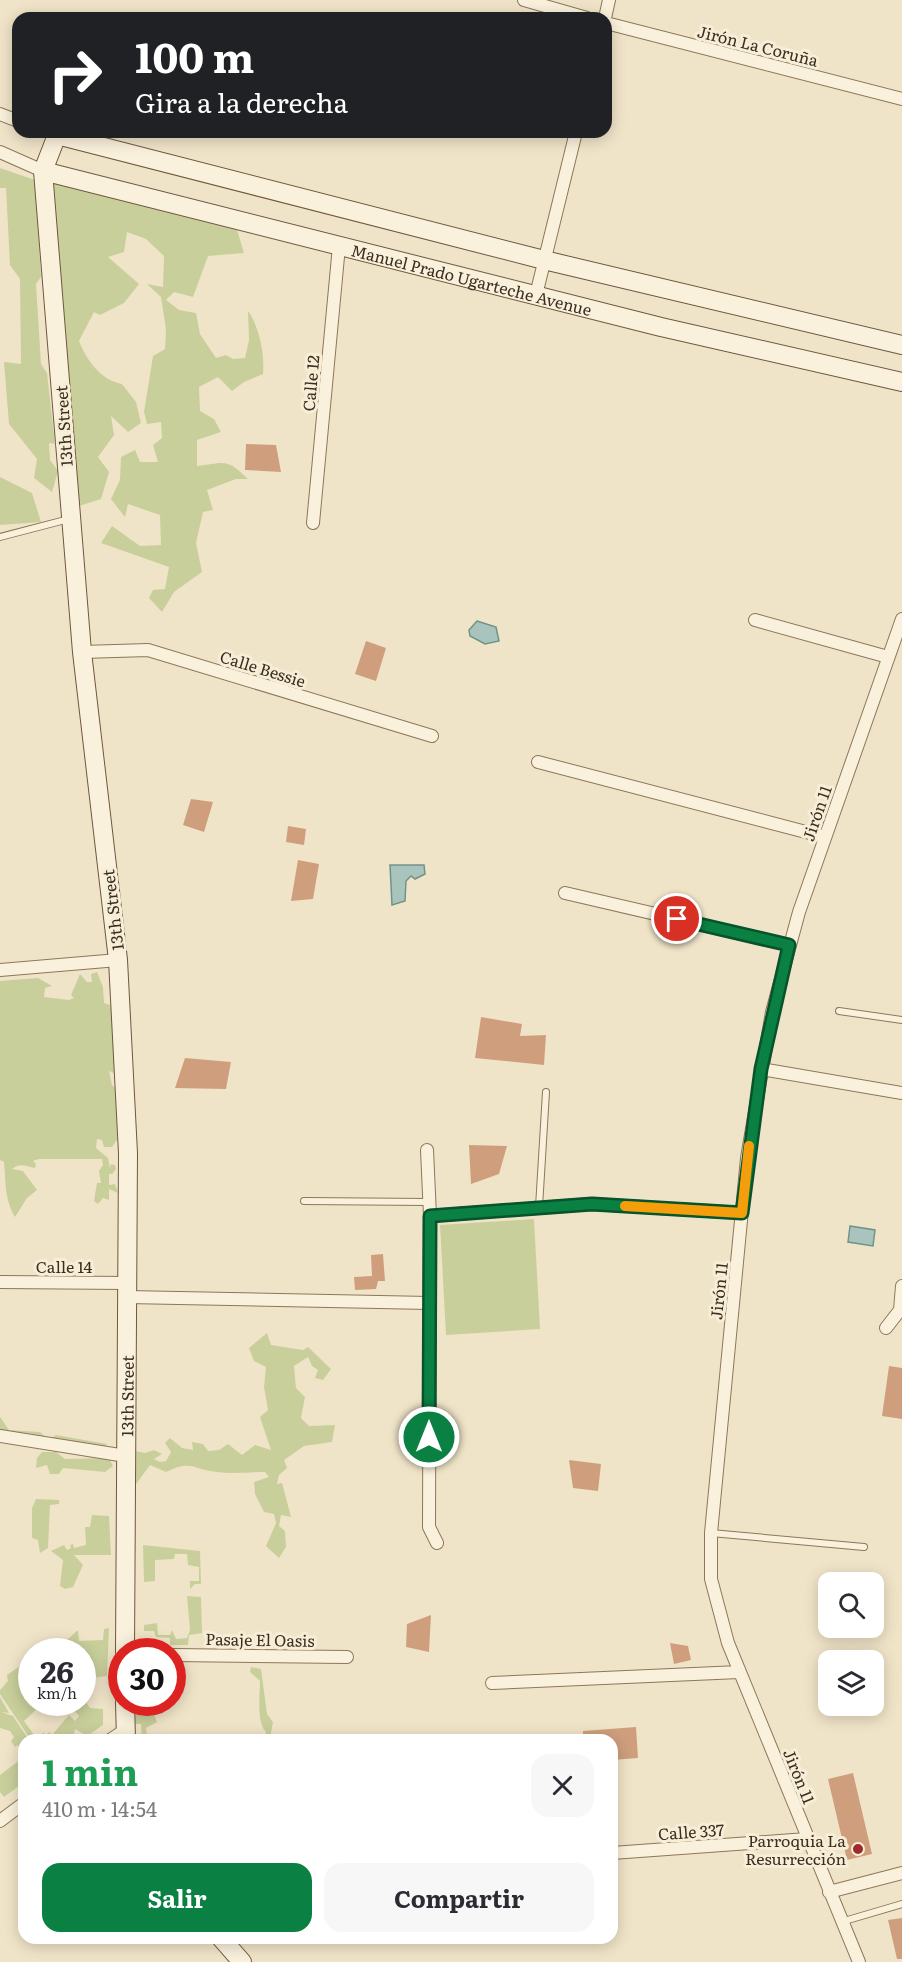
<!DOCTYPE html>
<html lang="es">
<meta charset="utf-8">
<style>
:root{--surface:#fff;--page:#f7f7f7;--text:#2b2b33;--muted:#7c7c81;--accent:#0b8043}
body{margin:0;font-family:Literata,serif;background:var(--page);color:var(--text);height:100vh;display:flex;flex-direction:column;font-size:22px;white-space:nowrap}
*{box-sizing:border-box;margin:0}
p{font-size:20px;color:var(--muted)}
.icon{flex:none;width:33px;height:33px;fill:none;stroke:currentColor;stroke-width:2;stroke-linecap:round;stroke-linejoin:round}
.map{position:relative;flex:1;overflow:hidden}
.drawer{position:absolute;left:18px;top:1734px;width:600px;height:210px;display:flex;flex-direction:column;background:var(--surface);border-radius:18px;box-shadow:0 3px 15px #0003}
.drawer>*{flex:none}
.top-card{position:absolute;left:12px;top:12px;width:600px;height:126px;border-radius:18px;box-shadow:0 3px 15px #0003;background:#202124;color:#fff;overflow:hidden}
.buttons{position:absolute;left:818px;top:1572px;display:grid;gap:12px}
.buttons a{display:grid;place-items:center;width:66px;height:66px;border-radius:12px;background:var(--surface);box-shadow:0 3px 15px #0003;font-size:30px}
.speed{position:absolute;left:18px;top:1638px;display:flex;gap:12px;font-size:30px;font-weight:700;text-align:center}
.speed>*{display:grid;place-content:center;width:78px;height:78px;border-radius:50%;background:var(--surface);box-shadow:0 3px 15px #0003;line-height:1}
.speed small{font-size:15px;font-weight:400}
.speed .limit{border:9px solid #d22;background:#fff;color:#111}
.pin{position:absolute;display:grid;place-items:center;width:51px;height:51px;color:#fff;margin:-26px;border:3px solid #fff;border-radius:50%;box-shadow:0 2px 6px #0007}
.me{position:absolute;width:66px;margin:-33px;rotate:0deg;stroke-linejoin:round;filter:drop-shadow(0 0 4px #0008)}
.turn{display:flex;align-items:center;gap:21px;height:126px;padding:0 24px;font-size:27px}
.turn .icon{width:78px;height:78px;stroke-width:2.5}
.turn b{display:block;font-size:42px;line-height:51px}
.round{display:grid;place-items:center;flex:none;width:63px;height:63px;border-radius:18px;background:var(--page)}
.head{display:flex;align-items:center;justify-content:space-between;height:102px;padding:0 24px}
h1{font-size:36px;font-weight:700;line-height:45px;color:#1e9e55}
.cta{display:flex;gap:12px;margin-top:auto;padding:12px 24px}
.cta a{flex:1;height:69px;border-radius:18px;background:var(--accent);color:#fff;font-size:24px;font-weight:700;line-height:69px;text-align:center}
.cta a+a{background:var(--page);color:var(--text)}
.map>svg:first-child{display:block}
</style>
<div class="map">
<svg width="902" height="1962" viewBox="0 0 902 1962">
<rect width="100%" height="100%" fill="#f0e4c8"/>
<path fill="#c9cf9b" d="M0,168L35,180L41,277L36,284L41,364L47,373L55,444L49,443L50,460L58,471L52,492L34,478L37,459L9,424L4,362L21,364L20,279L10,265L6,188H0Z
M52,179L237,230L244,253L208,256L193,297L174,292L166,300L179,310L196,313L200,334L216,358L226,355L233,359L245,358L249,340L248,311C259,326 265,355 263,374L244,382L232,391L218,377L199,387L200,411L214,419L221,432L197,440V466C225,463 226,457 248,479H236L207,490L213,510L203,512L196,543L202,572L174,592L162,612L149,598L153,590L165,589L169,567L101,543L112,526L140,546L161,545L160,515L128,504L125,517L111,499L120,480L121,457L135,450L140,462H158L153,445L162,438L161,422L147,424L144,412L153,356L165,349L166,329L161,297L147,284L163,287L164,256L146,239L127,232L124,252L108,257L139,284L124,303L100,315L94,312L79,341C87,361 101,380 122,384L136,402L141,423L128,432L111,416L114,435L98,457L109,472L101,499L79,506L59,299Z
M0,477L32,493L41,522L0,525Z
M97,972L103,987L104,1003L110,1005L117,1028L120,1068L114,1073L109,1071L112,1085L118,1090L122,1118L117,1123V1140L112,1147H104L102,1140L97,1139L96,1148L108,1158L110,1168L111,1164L115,1165L116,1169L112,1174H109V1185L115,1184L118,1193L109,1189V1200L103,1198L98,1204L94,1201L97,1183H101L99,1171L103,1165L102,1159H39L33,1161L36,1164L35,1168C26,1167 21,1162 12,1169L23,1171L37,1190L27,1198L15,1217C4,1198 6,1182 4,1162L0,1160V981L38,978L52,986L45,988L44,997L69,1000L74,998L71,995L80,974L87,982H92L91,974Z
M534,1219L540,1329L446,1335L440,1225Z
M267,1333L271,1345L303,1350L308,1347L331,1369L323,1380L315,1378L318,1370L312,1366L308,1357L294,1366L296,1388L305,1397L301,1418L309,1426L335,1425L332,1442L304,1446L284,1460L287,1468L279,1475L277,1484L282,1483L291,1517L281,1515L279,1526L285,1531L286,1547L279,1558L266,1546L276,1523L274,1514L264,1512L255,1494L254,1482L269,1477L265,1472C249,1472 232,1474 217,1472C193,1470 193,1459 166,1472L150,1465L134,1487L136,1451L145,1453L154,1450L162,1454L154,1459L160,1462L166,1461L171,1452L165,1443L170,1438L182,1448L193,1450L192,1442L203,1444L208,1451L219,1450L228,1444L242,1455L255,1445L271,1450L260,1417L268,1410L264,1387L266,1367L254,1361L249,1348Z
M0,1417L9,1430L40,1432L49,1440L56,1435L107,1444L104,1450L0,1433Z
M42,1452H56L65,1459L109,1458L113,1466L105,1472L63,1468L59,1474H50L47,1465L36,1468L37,1458Z
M36,1499L59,1500V1504L50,1505L48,1548L40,1553L38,1540L32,1538V1508Z
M92,1515L109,1516L111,1555H74L83,1565L73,1587L65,1589L60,1586L63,1560L51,1551L64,1545L67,1550L71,1548L70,1545L73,1544L74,1548L86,1545L85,1527H90Z
M143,1545L200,1551L201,1584H195L190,1589V1581H199V1567L188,1565L187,1554H175L174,1559L155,1560V1581L144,1582Z
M187,1596L201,1597L202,1633L189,1635L188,1645H170V1638L156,1637L154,1631H144V1625L157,1623L158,1635H170L172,1630L176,1639L187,1638L190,1630Z
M109,1628L107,1676L84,1679L83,1685L82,1652L64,1651L58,1648L78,1630L79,1641L103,1640L104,1629Z
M26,1662L31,1663V1672L24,1675L21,1694L31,1695L32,1702L37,1703L39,1707L24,1721L37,1739L44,1732L45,1736L49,1732L52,1735L69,1715L75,1721L79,1716L68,1703L82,1702L83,1698L90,1708L103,1709V1725L87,1736L75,1729L74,1734L68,1736L67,1740H31L0,1694V1690L8,1681L7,1675Z
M251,1667L261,1669L267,1714L273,1722L270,1738L278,1737L279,1740H265L266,1732C256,1722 260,1695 260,1681L250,1672Z
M0,1697L9,1713L1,1712L13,1716L29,1740H24V1756L18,1745L15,1747L11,1741L14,1737L10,1731L0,1728Z
M141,1703H147L148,1712H153L157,1722L146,1728L148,1740H142L141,1724H130L132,1712L142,1711Z
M24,1757V1782L4,1797L0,1792V1775Z"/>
<path fill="#a9c4bc" stroke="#6f938a" stroke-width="1.5" d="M477,621L496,627L499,641L485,644L470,636L469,630Z
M390,865H424L425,874L415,879L411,876L406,881L405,901L392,905Z
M850,1226L875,1230L873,1246L848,1242Z"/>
<path fill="#cf9f7d" d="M246,444L276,445L281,472L245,470Z
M366,641L386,648L376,681L355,674Z
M191,799L213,802L204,832L183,825Z
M288,826L306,829L304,845L286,842Z
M298,860L319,864L313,899L291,901Z
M481,1017L522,1024L520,1036L546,1035L544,1065L475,1058Z
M185,1058L231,1062L226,1089L175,1088Z
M469,1145L507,1146L499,1174L471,1184Z
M383,1254L385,1281H378L376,1289L355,1290L354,1277L372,1276L371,1255Z
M889,1366L902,1368V1419L882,1416Z
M569,1460L601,1464L598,1491L573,1488Z
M431,1615L429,1652L406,1647L407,1624Z
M670,1643L688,1646L691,1660L674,1664Z
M636,1727L638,1758L612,1760V1740H583V1731Z
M853,1773L872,1854L847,1860L828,1779Z
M902,1918V1959H897L888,1920Z"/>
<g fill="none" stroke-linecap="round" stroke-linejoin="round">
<defs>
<path id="lane" d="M0,537L69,519
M839,1011L902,1020
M304,1201L429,1202
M539,1207L546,1092
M711,1533L864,1547
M841,1922L902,1904"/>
<path id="street" d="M524,0L587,18
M605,18L609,0
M606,23L902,99
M0,114L18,121
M0,152L43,171
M536,295L576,132
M313,523L339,246
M755,620L888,657
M82,652L148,650L432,736
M538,762L825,837
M565,893L789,945
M0,970L118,960
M761,1069L902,1093
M427,1150L430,1216L429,1527L437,1543
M430,1216L592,1204L742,1213
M0,1282L127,1283
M127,1297L429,1303
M886,1328L900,1310L902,1286
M0,1436L126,1456
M172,1655L347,1657
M492,1683L739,1672
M110,1740L125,1730
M0,1821L24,1803
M612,1853L807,1839
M829,1892L902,1873
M859,1962L728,1643L711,1579V1533L747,1158L772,1012L799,912L902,619"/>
<g id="secondary">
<path id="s1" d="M43,171L661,327L902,382"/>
<path id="s2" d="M125,1652L128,1153L118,960L82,652L43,171L57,135L544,260L902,345"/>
<path d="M125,1702L126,1740"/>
<path d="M221,1938L242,1962"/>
</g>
</defs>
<use href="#lane" stroke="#8d765c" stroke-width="8"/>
<use href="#street" stroke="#8d765c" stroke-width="14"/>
<use href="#secondary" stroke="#6f573f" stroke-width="20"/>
<use href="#lane" stroke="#faf1dc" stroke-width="6"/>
<use href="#street" stroke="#faf1dc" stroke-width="12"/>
<use href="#secondary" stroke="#faf1dc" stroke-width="18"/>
</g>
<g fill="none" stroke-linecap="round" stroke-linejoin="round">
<defs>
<path id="route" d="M429,1437L430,1216L592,1204L742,1213L761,1069L789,945L677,919"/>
</defs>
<use href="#route" stroke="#07532c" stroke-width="15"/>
<use href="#route" stroke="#0b8043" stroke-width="10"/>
<path stroke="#f59e0b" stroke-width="10" d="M625,1206L742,1213L749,1146"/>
</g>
<circle fill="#9e2a2b" stroke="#f7eed8" stroke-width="2" cx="858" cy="1849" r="6"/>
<g text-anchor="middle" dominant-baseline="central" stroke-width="6" stroke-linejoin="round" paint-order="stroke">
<g font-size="16" fill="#3d2e20" stroke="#f7eed8">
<text transform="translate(758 45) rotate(14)">Jirón La Coruña</text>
<text stroke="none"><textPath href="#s1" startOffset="442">Manuel Prado Ugarteche Avenue</textPath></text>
<text transform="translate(310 383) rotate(-85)">Calle 12</text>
<text transform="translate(63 426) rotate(-94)">13th Street</text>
<text transform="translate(263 668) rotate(17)">Calle Bessie</text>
<text transform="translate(816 813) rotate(-71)">Jirón 11</text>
<text transform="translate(112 910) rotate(-97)">13th Street</text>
<text x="64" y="1266">Calle 14</text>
<text transform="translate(718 1291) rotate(-84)">Jirón 11</text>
<text stroke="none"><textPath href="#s2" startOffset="256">13th Street</textPath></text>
<text transform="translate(260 1639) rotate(1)">Pasaje El Oasis</text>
<text transform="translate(800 1776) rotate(68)">Jirón 11</text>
<text transform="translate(691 1831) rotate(-4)">Calle 337</text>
</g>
<g font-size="16" fill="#3d2e20" stroke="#f7eed8" text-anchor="end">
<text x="846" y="1840">Parroquia La<tspan x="846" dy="18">Resurrección</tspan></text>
</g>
</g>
</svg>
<div class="buttons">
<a><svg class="icon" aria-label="search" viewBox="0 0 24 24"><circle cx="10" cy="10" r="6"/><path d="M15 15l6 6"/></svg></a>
<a><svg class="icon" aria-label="layers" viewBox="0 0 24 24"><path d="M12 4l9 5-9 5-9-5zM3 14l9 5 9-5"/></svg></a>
</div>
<div class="speed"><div>26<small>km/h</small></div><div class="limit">30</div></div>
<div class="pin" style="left:677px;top:919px;background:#d93025"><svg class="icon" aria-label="arrive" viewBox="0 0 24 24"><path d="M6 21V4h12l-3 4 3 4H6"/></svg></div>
<svg class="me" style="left:429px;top:1437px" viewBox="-20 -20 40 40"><circle r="17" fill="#0b8043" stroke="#fff" stroke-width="3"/><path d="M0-11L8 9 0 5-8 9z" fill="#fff"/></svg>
<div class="top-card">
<div class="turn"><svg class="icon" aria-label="right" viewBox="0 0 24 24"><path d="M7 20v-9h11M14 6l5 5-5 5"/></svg><div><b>100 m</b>Gira a la derecha</div></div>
</div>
<section class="drawer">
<div class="head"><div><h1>1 min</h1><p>410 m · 14:54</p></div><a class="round"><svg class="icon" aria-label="close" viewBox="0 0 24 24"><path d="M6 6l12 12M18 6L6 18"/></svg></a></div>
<div class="cta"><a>Salir</a><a>Compartir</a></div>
</section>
</div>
